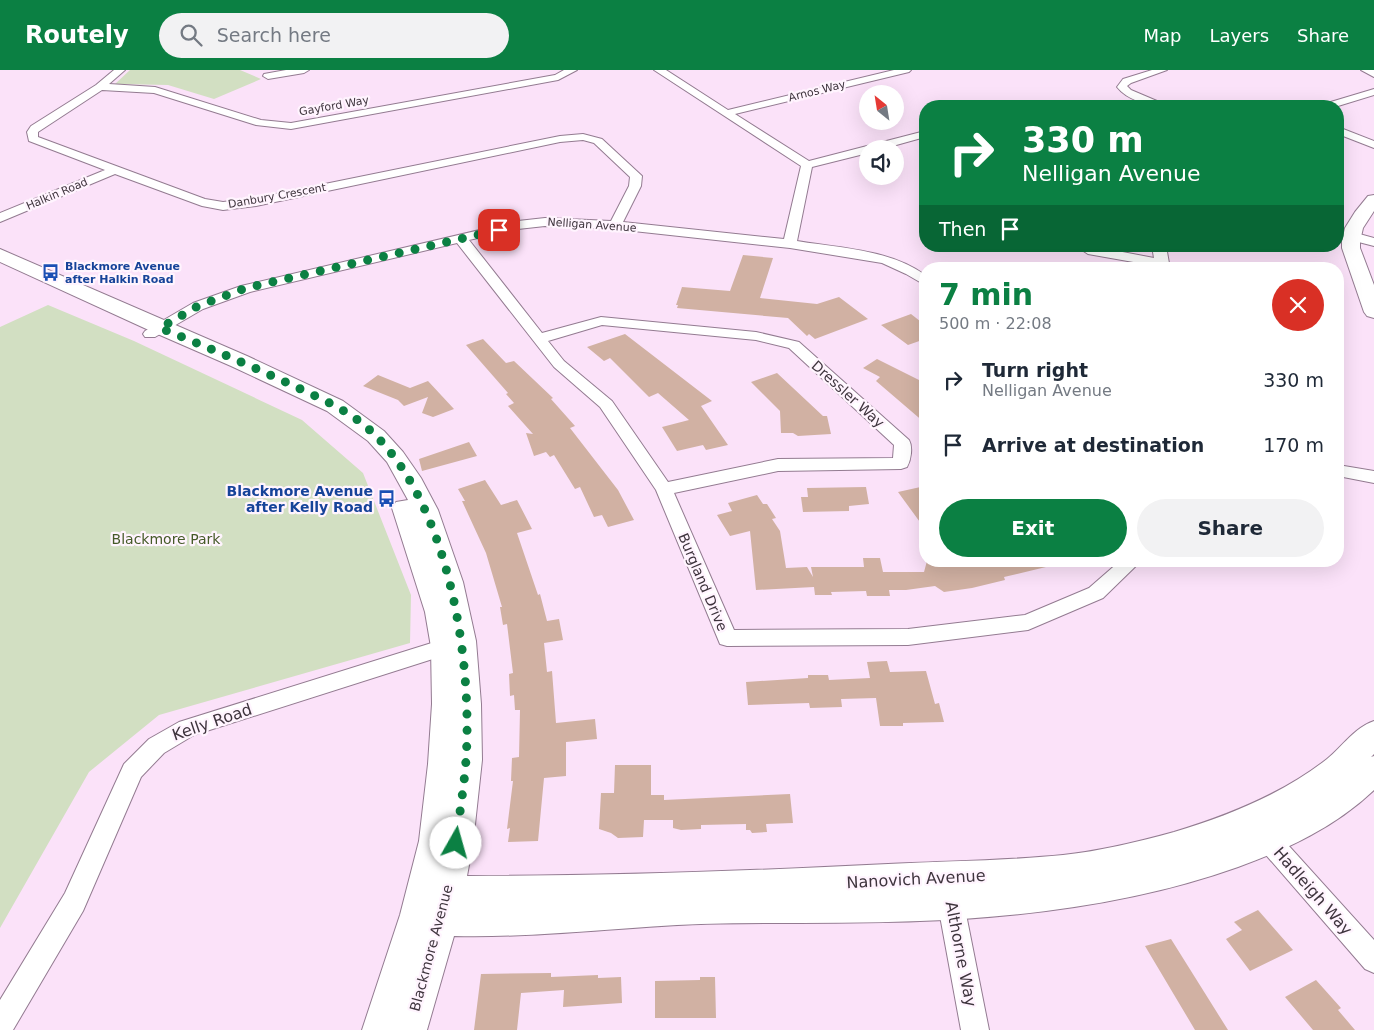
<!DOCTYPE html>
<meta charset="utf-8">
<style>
:root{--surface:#fff;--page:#f2f2f3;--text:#1f2937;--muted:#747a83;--accent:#0b8043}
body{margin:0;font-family:"DejaVu Sans",sans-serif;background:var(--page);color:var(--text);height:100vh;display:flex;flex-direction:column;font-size:19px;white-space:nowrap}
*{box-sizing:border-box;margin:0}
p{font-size:16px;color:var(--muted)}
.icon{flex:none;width:28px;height:28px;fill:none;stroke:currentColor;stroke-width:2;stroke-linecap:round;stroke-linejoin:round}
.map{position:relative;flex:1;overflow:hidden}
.sheet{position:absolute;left:919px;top:192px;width:425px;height:305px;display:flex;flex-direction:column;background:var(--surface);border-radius:20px;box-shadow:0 5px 20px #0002}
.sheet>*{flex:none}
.banner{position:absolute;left:919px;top:30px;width:425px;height:152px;border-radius:20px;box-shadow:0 5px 20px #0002;background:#0b8043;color:#fff;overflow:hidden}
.needle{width:32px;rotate:330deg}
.buttons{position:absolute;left:859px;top:15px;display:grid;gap:10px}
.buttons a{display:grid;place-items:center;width:45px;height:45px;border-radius:50%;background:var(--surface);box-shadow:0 5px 20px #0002;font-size:25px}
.pin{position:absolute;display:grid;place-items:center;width:42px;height:42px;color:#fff;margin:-21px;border-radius:10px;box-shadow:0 2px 8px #0006}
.me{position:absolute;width:55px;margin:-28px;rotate:7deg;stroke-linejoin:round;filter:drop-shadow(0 0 4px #0008)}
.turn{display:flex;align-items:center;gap:18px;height:105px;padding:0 20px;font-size:22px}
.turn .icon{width:65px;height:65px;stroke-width:2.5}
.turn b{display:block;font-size:35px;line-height:42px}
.then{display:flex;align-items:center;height:48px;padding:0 20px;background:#0003;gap:10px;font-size:19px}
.round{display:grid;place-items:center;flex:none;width:52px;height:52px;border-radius:26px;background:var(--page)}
.summary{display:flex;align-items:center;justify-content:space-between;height:85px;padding:0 20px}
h1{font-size:30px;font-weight:600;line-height:38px;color:var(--accent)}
.action{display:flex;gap:10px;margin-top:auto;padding:10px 20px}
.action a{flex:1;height:58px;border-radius:30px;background:var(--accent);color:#fff;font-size:20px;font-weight:600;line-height:58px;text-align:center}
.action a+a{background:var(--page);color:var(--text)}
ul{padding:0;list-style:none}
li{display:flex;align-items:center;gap:15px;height:65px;padding:0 20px}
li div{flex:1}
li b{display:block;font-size:19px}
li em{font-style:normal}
header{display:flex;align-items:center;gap:30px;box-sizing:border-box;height:70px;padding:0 25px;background:var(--accent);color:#fff}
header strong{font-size:24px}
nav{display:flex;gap:28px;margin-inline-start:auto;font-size:18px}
.search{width:350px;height:45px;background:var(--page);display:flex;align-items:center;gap:12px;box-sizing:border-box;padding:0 18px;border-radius:28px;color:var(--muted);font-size:19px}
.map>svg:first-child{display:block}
</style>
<header>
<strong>Routely</strong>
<div class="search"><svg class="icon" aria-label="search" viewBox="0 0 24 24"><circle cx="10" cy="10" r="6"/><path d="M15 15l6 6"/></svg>Search here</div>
<nav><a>Map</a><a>Layers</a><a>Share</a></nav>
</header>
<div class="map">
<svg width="1374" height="960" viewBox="0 0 1374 960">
<rect width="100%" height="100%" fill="#fbe2f9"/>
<path fill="#d2dfc2" d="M130,0H240L261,9L214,29L168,15L115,14Z
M48,235L134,271L302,350L363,403L411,525L410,573L159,645L89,702L0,858V257Z"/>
<path fill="#d1b1a3" d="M743,185L773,188L760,228L817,234L839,227L868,249L815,269L809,264L807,266L788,248L677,238L678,235H676L682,217L730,221Z
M911,244L925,255V269L908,275L881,255Z
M625,264L712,331L701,336L728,375L706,380L703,375L677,381L662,357L689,350L658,323L649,327L610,288L604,291L587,277Z
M483,269L506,293L514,291L553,328L551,329L575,356L570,358L618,420L634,450L608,457L602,445L594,447L580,417L575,419L554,385L550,387L546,382L534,386L526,363L533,364L508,336L514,333L506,324L508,323L466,275Z
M877,289L925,313V353L876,311L880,307L863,298Z
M777,303L823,346H827L831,364L798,366L793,363H781L780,341L751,312Z
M378,305L410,318L428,311L454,339L433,347L422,343L428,327L404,336L398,330L363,316Z
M469,372L477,386L422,401L419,389Z
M485,410L501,435L517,430L532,459L517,463L538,525L540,524L547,551L559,549L563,570L544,573L547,602L552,601L556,653L595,649L597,669L566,672V706L544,708L538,771L508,772L510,758L507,759L513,711H511L512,688L519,687L520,640H515L514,625L510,626L509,604L513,603L507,554L503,555L500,537H502L486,483L462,431H465L458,419Z
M925,416V459L898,422Z
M866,417L869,434L849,436V441L803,442L801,427H808L807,418Z
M757,425L763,434H767L776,448L772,449L780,461L786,498L807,497L813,507L811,497H864L863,488H880L883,502H924L927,491H1045L1046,497L1004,507L1005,510L972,518L944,522L935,516L906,520H889L890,526H867L866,521L831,522L832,525H815L814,517L756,520L750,461L730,466L717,445L732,441L728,433Z
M887,591L890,602L926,601L935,634L939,633L944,652L903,653V656H880L876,628L841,629L842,637L810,638L809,633L748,635L746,612L808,608V605H828L829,610L870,608L867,592Z
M615,695H651V725H664V730L790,724L793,753L766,754L767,762L752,763L750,760H746V754L701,755V759L681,760L673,758V750H644L643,767L618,768L611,763L599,759L601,723H614Z
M1258,840L1293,880L1250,901L1226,869L1242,860L1234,852Z
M1171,869L1228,960H1195L1145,876Z
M551,903V907L598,905V908L621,907L622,933L563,937L564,920L521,923L517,960H474L481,904Z
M700,907H715L716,948H655V911L700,910Z
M1316,910L1341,938L1338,940L1355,960H1313L1285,927Z"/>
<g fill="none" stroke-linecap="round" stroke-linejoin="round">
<defs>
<path id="street" d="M114,0H125L109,14L155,17L261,50L291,53L555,5L564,0H577L558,10L291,59L256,55L154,23L102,20L38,62V67L205,129L223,132L256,128L560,66L583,64L602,69L642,106L641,116L623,152L784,169L801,96L654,0H666L728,40L894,0H911L909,2L735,44L809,91L925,61V67L882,79H868V83L812,97L797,171C839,178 889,179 925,205V215L906,204L882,193L790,178L615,159L545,156L518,159L469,170L542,263L601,247L756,262L799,272L909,370C913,377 911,390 907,397L901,399L778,401L674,423L734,560L908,559L1025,545L1089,518L1120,491H1141L1103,528L1028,560L908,575L727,576L720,574L656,420L600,337L554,297L457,173L250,222L203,239L155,267H145L143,264L145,261L193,233L241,216L518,151L545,148L611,151L629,116L630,107L594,73L583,70L560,72L256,136L223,140L202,136L115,104L0,152V143L105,100L29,71L27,62L31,56L96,15ZM602,255L756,270L789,278L894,375L893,388L778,389L668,412L612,331L564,291L548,271Z
M286,0H309L304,3L268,9L263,6L264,4Z
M1152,0H1167L1131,13L1127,16L1131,20L1164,34L1165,36C1149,36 1127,30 1117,17L1123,9Z
M1361,0H1374V7Z
M1374,19V25L1338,36H1323L1324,34Z
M1338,57L1374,71V78L1338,64Z
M1352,162L1374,168V176L1347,169L1346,166L1347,163Z
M1076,176H1091L1154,188L1152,176H1166L1170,199H1156V196L1088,184Z
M1338,395L1374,401V413L1338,406Z
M454,566L461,568L464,574L461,580L194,665L164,683L141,707L83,841L13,960H0V930L65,823L124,694L149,669L179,652Z
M1261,751L1269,754L1374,870V903L1365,899L1253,770L1249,762L1253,754Z
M949,812L958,816L962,824L989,960H961L936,824L940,816Z"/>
<path id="secondary" d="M1374,125V141L1363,158L1360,171V178L1374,215V248L1367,246L1364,242L1342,178V171L1345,158L1355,142L1368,126Z
M0,179L247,286L343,331L384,361L403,382L421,408L438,440L463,512L476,571L481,634L482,690L473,773L467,806C607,806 748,801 888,794C946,791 1005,791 1063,785C1100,781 1138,772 1174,762C1227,746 1283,724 1327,689C1343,676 1354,658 1374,651V684L1371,687L1374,686V720C1335,757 1288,779 1238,797C1137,833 1027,847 920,851C847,854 774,852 701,854C619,857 536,868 454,866L427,960H362L400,845L419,771L428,694L432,634L431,577L425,542L392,438L396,432L408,430L387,392L368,371L327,341L231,296L153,262L0,192Z"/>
</defs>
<use href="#street" stroke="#937b91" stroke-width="2"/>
<use href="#secondary" stroke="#937b91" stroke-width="2"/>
<use href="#street" fill="#fff" fill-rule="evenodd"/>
<use href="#secondary" fill="#fff" fill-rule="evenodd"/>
</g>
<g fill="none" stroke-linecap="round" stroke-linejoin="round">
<path stroke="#0b8043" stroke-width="9" stroke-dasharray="0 16.2" d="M456,773C459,746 464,718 466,690C473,586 447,418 359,351C339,336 315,326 292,315C249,295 205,276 160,258L198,236L246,218L499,160"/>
</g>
<defs>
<symbol id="bus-bare" viewBox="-9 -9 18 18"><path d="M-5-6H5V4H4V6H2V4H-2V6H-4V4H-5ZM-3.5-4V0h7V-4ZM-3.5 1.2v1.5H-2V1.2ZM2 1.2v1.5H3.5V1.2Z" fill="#1a4fb4" stroke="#fff4fe" stroke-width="2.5" paint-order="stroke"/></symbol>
</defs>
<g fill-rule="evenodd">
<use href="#bus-bare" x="38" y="190" width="25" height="25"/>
<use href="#bus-bare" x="374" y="416" width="25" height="25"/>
</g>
<g text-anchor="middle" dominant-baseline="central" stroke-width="4.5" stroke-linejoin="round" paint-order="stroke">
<g font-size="11" fill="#3e343d" stroke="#fff4fe">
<text transform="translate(817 21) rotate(-14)">Arnos Way</text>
<text transform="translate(334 36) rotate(-10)">Gayford Way</text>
<text transform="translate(57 124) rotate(-23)">Halkin Road</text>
<text transform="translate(277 126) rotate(-10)">Danbury Crescent</text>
<text transform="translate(592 155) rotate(4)">Nelligan Avenue</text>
</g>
<g font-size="11" font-weight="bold" fill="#164399" stroke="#fff4fe" text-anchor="start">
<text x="65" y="196">Blackmore Avenue<tspan x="65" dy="13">after Halkin Road</tspan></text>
</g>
<g font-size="14" fill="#3e343d" stroke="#fff4fe">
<text transform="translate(848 324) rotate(42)">Dressler Way</text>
<text transform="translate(703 512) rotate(67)">Burgland Drive</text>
<text transform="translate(431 878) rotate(-75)">Blackmore Avenue</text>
</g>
<g font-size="14" font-weight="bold" fill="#164399" stroke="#fff4fe" text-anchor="end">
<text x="373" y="421">Blackmore Avenue<tspan x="373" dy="16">after Kelly Road</tspan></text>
</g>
<g font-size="14" fill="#455a28" stroke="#fff4fe">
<text x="166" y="469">Blackmore Park</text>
</g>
<g font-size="16" fill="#3e343d" stroke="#fff4fe">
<text transform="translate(212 652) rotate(-19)">Kelly Road</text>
<text transform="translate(916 809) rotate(-3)">Nanovich Avenue</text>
<text transform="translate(1313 821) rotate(49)">Hadleigh Way</text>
<text transform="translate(961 884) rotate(79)">Althorne Way</text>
</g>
</g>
</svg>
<div class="buttons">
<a><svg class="needle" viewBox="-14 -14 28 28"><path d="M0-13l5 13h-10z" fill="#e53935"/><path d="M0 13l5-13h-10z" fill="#747a83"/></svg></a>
<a><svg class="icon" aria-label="sound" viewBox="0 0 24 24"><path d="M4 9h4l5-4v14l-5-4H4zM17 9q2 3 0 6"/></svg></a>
</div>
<div class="pin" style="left:499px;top:160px;background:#d93025"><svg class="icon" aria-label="arrive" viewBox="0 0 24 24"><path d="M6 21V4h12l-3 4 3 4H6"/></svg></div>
<svg class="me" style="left:456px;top:773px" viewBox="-20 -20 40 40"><circle r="19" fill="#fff"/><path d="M0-13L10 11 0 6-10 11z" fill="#0b8043"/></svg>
<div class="banner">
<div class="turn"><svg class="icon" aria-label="right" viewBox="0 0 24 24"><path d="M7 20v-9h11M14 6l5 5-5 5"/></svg><div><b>330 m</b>Nelligan Avenue</div></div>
<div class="then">Then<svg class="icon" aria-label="arrive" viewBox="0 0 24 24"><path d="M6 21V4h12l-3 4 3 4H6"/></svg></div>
</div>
<section class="sheet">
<div class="summary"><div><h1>7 min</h1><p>500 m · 22:08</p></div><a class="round" style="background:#d93025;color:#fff"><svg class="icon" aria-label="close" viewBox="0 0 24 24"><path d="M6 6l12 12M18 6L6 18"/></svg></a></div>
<ul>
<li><svg class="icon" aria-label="right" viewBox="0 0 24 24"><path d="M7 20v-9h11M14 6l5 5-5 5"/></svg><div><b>Turn right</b><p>Nelligan Avenue</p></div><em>330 m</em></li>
<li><svg class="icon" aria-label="arrive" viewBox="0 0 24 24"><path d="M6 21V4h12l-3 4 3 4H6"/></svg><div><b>Arrive at destination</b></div><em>170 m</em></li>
</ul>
<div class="action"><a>Exit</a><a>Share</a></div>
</section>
</div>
